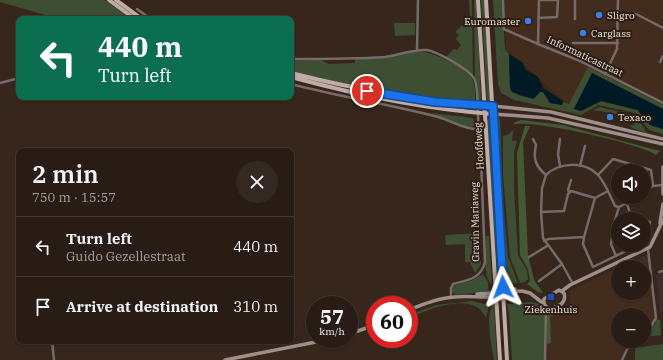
<!DOCTYPE html>
<meta charset="utf-8">
<style>
:root{--surface:#281c15;--page:#342922;--text:#f1f3f6;--muted:#a5a1a0;--line:#443a34}
body{margin:0;font-family:"IBM Plex Serif",serif;background:var(--page);color:var(--text);height:100vh;display:flex;flex-direction:column;font-size:15px;white-space:nowrap}
*{box-sizing:border-box;margin:0}
p{font-size:13px;color:var(--muted)}
.icon{flex:none;width:22px;height:22px;fill:none;stroke:currentColor;stroke-width:2;stroke-linecap:round;stroke-linejoin:round}
.map{position:relative;flex:1;overflow:hidden}
.panel{position:absolute;left:16px;top:148px;width:278px;height:196px;display:flex;flex-direction:column;background:var(--surface);border-radius:8px;box-shadow:0 1px 3px #0004,0 0 0 1px var(--line)}
.panel>*{flex:none}
.top-card{position:absolute;left:16px;top:16px;width:278px;height:84px;border-radius:8px;box-shadow:0 1px 3px #0004,0 0 0 1px var(--line);background:#0b6e4f;color:#fff;overflow:hidden}
.buttons{position:absolute;left:611px;top:164px;display:grid;gap:8px}
.buttons a{display:grid;place-items:center;width:40px;height:40px;border-radius:50%;background:var(--surface);box-shadow:0 1px 3px #0004,0 0 0 1px var(--line);font-size:20px}
.speed{position:absolute;left:306px;top:296px;display:flex;gap:8px;font-size:20px;font-weight:700;text-align:center}
.speed>*{display:grid;place-content:center;width:52px;height:52px;border-radius:50%;background:var(--surface);box-shadow:0 1px 3px #0004,0 0 0 1px var(--line);line-height:1}
.speed small{font-size:10px;font-weight:400}
.speed .limit{border:6px solid #d22;background:#fff;color:#111}
.pin{position:absolute;display:grid;place-items:center;width:34px;height:34px;color:#fff;margin:-17px;border:2px solid #fff;border-radius:50%;box-shadow:0 1px 4px #0007}
.me{position:absolute;width:44px;margin:-22px;rotate:357deg;stroke-linejoin:round;filter:drop-shadow(0 0 3px #0008)}
.turn{display:flex;align-items:center;gap:14px;height:84px;padding:0 16px;font-size:18px}
.turn .icon{width:52px;height:52px;stroke-width:2.5}
.turn b{display:block;font-size:28px;line-height:34px}
.round{display:grid;place-items:center;flex:none;width:42px;height:42px;border-radius:21px;background:var(--page)}
.headline{display:flex;align-items:center;justify-content:space-between;height:68px;padding:0 16px}
h1{font-size:24px;font-weight:600;line-height:30px}
ul{padding:0;list-style:none}
li{display:flex;align-items:center;gap:12px;height:60px;padding:0 16px;border-top:1px solid var(--line)}
li div{flex:1}
li b{display:block;font-size:15px}
li em{font-style:normal}
.map>svg:first-child{display:block}
</style>
<div class="map">
<svg width="663" height="360" viewBox="0 0 663 360">
<rect width="100%" height="100%" fill="#36261c"/>
<path fill="#422c1e" d="M504,0H663V109L592,73L573,109L506,49Z
M648,254L656,318L653,325L644,332V315H618V341H633L625,347L621,360H531V333L548,314L570,304V291L618,268V293H644V267H620Z"/>
<path fill="#402c2a" d="M663,274V312H660L656,275Z"/>
<path fill="#3e4e32" d="M0,0H105L132,19H59L0,2Z
M469,0H472L473,76L446,57L454,49L457,50L461,45L456,39L459,35L455,32L470,19Z
M474,0H477L481,99L478,103L475,79Z
M481,0H485L490,100L489,102L487,101Z
M493,0H502L505,49L509,54L510,88C515,97 526,97 535,98L540,92H543L550,103L562,105L563,102L569,104L588,67L663,105V109L592,73L574,109L581,111L601,101L637,110L653,126L663,129V134L649,130L636,113L598,105L581,115L514,100L501,93L498,84Z
M394,23H415V35L395,36Z
M417,51C433,52 463,66 472,78C476,85 475,95 475,103C413,103 351,86 291,71V61L320,60L329,64L355,63V59L387,58Z
M600,107L636,116L647,133L632,128L630,125H634L636,120L634,117L593,110Z
M431,113L473,118L475,124L472,127L462,126Z
M490,116L497,206L500,283H498L487,121Z
M500,117L503,201L508,257L518,283L504,284L497,121Z
M516,127L513,131L512,141H517L514,152V188L518,255L527,270L528,279L525,282L520,283L510,257L503,175V136L509,134Z
M481,233V264L475,273L470,262H465V244L446,245L445,235Z
M486,236H489L492,285C482,275 486,250 486,236Z
M483,274L488,282L489,291L456,295L452,292L453,286L473,280Z
M472,301L489,305L486,318C474,290 429,309 409,318V315L436,305Z
M532,302L539,304L545,314L544,360H512L509,314L507,304Z
M492,304H494L497,360H494C491,344 486,319 492,304Z
M657,319L660,320L661,335L644,337V333L655,324Z
M663,344V360H635V348Z"/>
<path fill="#435932" d="M521,120L563,125L660,151L656,155C642,144 527,118 513,125L515,122Z
M525,126H530L523,142L528,255L534,280L543,293L538,292L527,284L530,281L528,269L520,255L517,153Z
M562,307L563,314L550,316L551,343L547,344V316Z"/>
<path fill="#001a25" d="M509,54L523,63L525,69L538,77L543,88L563,101L562,105L550,103L543,92H540L533,99L512,92L510,88Z
M592,73L663,109V129L650,125L638,110L601,101L581,111L574,109Z"/>
<g fill="none" stroke-linecap="round" stroke-linejoin="round">
<path stroke="#756b68" stroke-width="2.5" d="M503,0L504,29L538,44
M137,9L151,19
M618,15L636,14L663,28
M538,18L557,17L558,0H539L538,44L580,61L663,103
M575,19V0
M573,43H618
M417,49L418,0
M291,59C322,59 354,59 385,57C400,55 413,49 427,50C438,52 468,69 474,78C480,89 476,120 480,135L485,262C481,279 468,280 453,284L451,288V297
M660,62L663,56
M605,74L617,49L618,0
M0,83L19,78
M291,84C340,97 389,104 438,117C453,121 462,129 478,129
M533,139L536,145C533,158 535,166 546,175
M629,164L632,171
M560,166L558,154L560,139
M580,166L585,146
M598,175L613,159L651,170L653,186
M569,192L568,190L571,180
M644,192L653,186L662,185
M627,204L630,213L628,219
M541,212L564,211L568,194L571,191L595,198L608,191
M629,217L639,219
M644,220L650,222L648,237L644,242
M616,231L614,223L619,207
M584,237L583,244L593,267L638,245
M544,241L548,239L584,237L595,198
M616,256L611,244L613,232L618,230
M529,257L547,246
M659,272L663,271
M539,281L562,264
M573,284L562,264L543,238L541,212L542,188L546,175C559,162 585,161 598,175C606,184 610,196 615,206L619,207L639,197
M644,331L651,326L656,318L648,249
M52,341L54,360
M545,360L546,307
M622,360L631,341"/>
<path stroke="#9f8f8b" stroke-width="3.5" d="M493,106L551,112L663,139
M493,114L548,118L663,144
M663,167V194
M660,223L663,204
M503,287L515,289
M559,290L564,293C567,303 559,306 551,309C546,308 543,304 544,299Z
M562,291L570,285L650,247L663,220
M477,294L522,291L530,293L544,304
M409,310C423,304 438,298 454,297C474,295 500,301 518,291
M349,334L375,325
M225,360L331,339"/>
<path stroke="#c0aba6" stroke-width="4" d="M109,0L135,19
M116,0L142,19
M478,0L500,360
M486,0L507,360
M291,73C358,90 424,102 493,106
M291,77C357,95 424,109 493,114"/>
</g>
<g fill="none" stroke-linecap="round" stroke-linejoin="round">
<defs>
<path id="route" d="M367,91L435,102L493,106L503,287"/>
</defs>
<use href="#route" stroke="#114b97" stroke-width="10"/>
<use href="#route" stroke="#1a73e8" stroke-width="7"/>
</g>
<g fill="#3f7fe0" stroke="#2c1d13" stroke-width="1.5">
<circle cx="599" cy="15" r="4"/>
<circle cx="528" cy="21" r="4"/>
<circle cx="583" cy="33" r="4"/>
<circle cx="610" cy="117" r="4"/>
</g>
<rect fill="#1a4fb4" stroke="#2c1d13" stroke-width="1.5" x="547" y="293" width="8" height="8" rx="2"/>
<g text-anchor="middle" dominant-baseline="central" stroke-width="4" stroke-linejoin="round" paint-order="stroke">
<g font-size="10" fill="#f1e6df" stroke="#2c1d13" text-anchor="start">
<text x="607" y="15">Sligro</text>
<text x="520" y="21" text-anchor="end">Euromaster</text>
<text x="591" y="33">Carglass</text>
<text x="618" y="117">Texaco</text>
<text x="551" y="309" text-anchor="middle">Ziekenhuis</text>
</g>
<g font-size="10" fill="#f1e6df" stroke="#2c1d13">
<text transform="translate(585 56) rotate(25)">Informaticastraat</text>
<text transform="translate(479 146) rotate(-93)">Hoofdweg</text>
<text transform="translate(475 222) rotate(-91)">Gravin Mariaweg</text>
</g>
</g>
</svg>
<div class="buttons">
<a><svg class="icon" aria-label="sound" viewBox="0 0 24 24"><path d="M4 9h4l5-4v14l-5-4H4zM17 9q2 3 0 6"/></svg></a>
<a><svg class="icon" aria-label="layers" viewBox="0 0 24 24"><path d="M12 4l9 5-9 5-9-5zM3 14l9 5 9-5"/></svg></a>
<a>+</a>
<a>−</a>
</div>
<div class="speed"><div>57<small>km/h</small></div><div class="limit">60</div></div>
<div class="pin" style="left:367px;top:91px;background:#d93025"><svg class="icon" aria-label="arrive" viewBox="0 0 24 24"><path d="M6 21V4h12l-3 4 3 4H6"/></svg></div>
<svg class="me" style="left:503px;top:287px" viewBox="-20 -20 40 40"><path d="M0-17L14 15 0 8-14 15z" fill="#1a73e8" stroke="#fff" stroke-width="4"/></svg>
<div class="top-card">
<div class="turn"><svg class="icon" aria-label="left" viewBox="0 0 24 24"><path d="M17 20v-9H6M10 6l-5 5 5 5"/></svg><div><b>440 m</b>Turn left</div></div>
</div>
<section class="panel">
<div class="headline"><div><h1>2 min</h1><p>750 m · 15:57</p></div><a class="round"><svg class="icon" aria-label="close" viewBox="0 0 24 24"><path d="M6 6l12 12M18 6L6 18"/></svg></a></div>
<ul>
<li><svg class="icon" aria-label="left" viewBox="0 0 24 24"><path d="M17 20v-9H6M10 6l-5 5 5 5"/></svg><div><b>Turn left</b><p>Guido Gezellestraat</p></div><em>440 m</em></li>
<li><svg class="icon" aria-label="arrive" viewBox="0 0 24 24"><path d="M6 21V4h12l-3 4 3 4H6"/></svg><div><b>Arrive at destination</b></div><em>310 m</em></li>
</ul>
</section>
</div>
